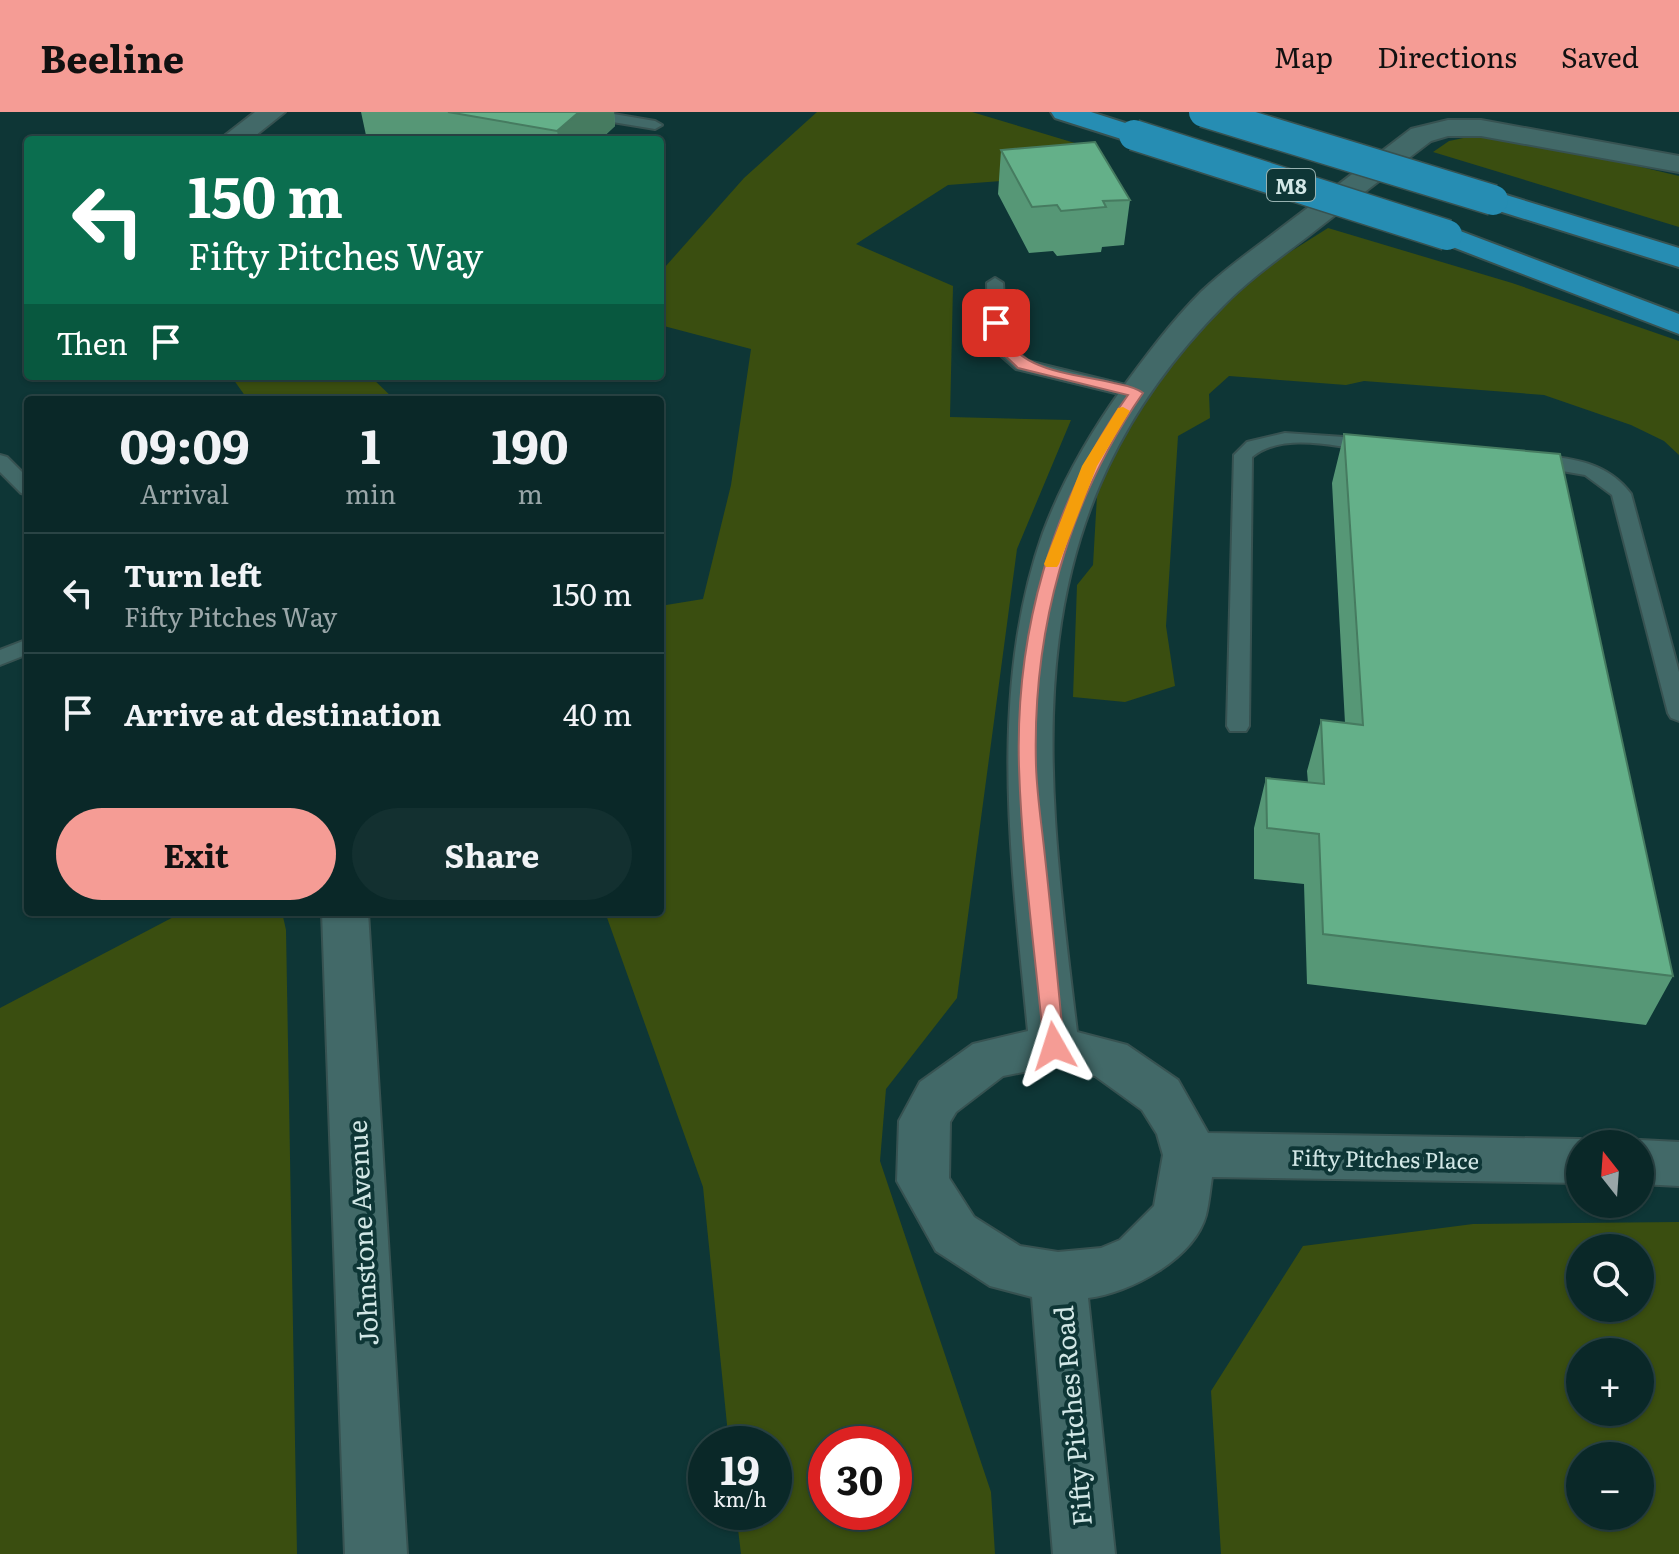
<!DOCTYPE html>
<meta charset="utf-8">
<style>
:root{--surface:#0a2828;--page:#133030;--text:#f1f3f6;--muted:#99a6a8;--line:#2a4445;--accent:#f59c95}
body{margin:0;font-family:Literata,serif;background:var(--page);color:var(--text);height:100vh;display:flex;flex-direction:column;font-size:30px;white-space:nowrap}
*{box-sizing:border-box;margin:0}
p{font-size:26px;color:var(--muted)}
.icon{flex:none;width:44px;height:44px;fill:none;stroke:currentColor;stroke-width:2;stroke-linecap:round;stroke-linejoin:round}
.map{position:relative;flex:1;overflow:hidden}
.details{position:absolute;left:24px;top:284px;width:640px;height:520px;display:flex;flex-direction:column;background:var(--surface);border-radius:8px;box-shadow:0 2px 6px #0004,0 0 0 2px var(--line)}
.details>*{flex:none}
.hud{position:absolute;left:24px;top:24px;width:640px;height:244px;border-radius:8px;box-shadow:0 2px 6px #0004,0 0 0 2px var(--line);background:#0b6e4f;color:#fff;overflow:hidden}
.needle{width:52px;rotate:343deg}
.buttons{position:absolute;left:1566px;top:1018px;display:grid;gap:16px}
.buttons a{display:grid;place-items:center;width:88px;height:88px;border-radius:50%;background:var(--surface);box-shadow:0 2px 6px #0004,0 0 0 2px var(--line);font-size:40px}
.speed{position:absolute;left:688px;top:1314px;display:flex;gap:16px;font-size:40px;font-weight:700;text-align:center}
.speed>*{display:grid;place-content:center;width:104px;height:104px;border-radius:50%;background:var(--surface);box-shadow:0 2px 6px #0004,0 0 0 2px var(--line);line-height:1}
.speed small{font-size:20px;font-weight:400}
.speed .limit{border:12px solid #d22;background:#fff;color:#111}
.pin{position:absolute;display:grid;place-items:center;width:68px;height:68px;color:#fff;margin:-34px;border-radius:16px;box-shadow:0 4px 12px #0006}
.me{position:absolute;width:88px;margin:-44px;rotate:354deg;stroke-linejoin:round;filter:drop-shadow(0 0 6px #0008)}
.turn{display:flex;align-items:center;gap:28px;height:168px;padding:0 32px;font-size:36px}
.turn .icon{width:104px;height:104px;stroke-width:2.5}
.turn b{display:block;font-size:56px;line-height:68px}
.then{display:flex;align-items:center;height:76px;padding:0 32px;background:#0003;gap:16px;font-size:30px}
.eta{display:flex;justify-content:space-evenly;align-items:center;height:136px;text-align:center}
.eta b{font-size:48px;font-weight:700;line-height:56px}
.button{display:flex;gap:16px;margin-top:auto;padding:16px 32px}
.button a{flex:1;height:92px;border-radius:48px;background:var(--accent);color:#111;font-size:32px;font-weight:700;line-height:92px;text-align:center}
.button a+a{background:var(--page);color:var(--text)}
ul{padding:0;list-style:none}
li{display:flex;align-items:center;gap:24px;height:120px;padding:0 32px;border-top:2px solid var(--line)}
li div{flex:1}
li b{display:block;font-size:30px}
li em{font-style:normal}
header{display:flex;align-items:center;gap:48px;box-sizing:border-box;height:112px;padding:0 40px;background:var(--accent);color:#111}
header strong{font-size:38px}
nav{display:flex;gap:44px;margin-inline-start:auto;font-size:28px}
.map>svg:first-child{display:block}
</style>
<header>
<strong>Beeline</strong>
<nav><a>Map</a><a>Directions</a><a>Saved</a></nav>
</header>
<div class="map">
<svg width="1679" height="1442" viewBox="0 0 1679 1442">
<rect width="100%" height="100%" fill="#0e3636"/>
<path fill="#3a4e10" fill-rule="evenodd" d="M817,0H972L1098,38L1067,64L948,73L856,132L953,174L950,305L1071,308L1017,437L957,886L886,977L880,1049L991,1380L995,1442H741L736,1400H774V1332H729L703,1075L605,800H660V494L703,487L731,373L751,237L660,213V154L665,155L744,66ZM826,1332H894V1400H826Z
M1473,24L1541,31L1679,64V115L1433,40L1449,29Z
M1328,116L1512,171L1679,229V343L1664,329L1631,313L1544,283L1364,269L1346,273L1229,264L1209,282L1210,306L1178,324L1166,514L1175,574L1125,590L1073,585L1077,473L1093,453L1098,366L1155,276L1221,190L1255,162Z
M231,264H370L395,288H248Z
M183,800H282L286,818L297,1442H0V896Z
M1679,1110V1442H1221L1211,1279L1303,1134L1473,1112ZM1640,1136V1196H1580V1136ZM1640,1240V1300H1580V1240ZM1580,1344H1640V1404H1580Z"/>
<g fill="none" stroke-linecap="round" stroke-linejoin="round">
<defs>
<path id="lane" d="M569,0H602L655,9L662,13L655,17L576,4Z
M995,166L1003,171L1006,224L1013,236L1028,249L1142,277L1145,281L1142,285L1136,286L1016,257L1000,243L988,224L987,171Z
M1285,321L1373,327L1382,333L1373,339C1337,335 1283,319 1252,345L1249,614L1246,619H1230L1227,614L1234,343L1247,330Z
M1529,342C1568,346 1606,348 1631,382L1679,560V609L1671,606L1668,601L1612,383L1585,363L1522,352L1519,348Z
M0,343L7,345L28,366V383L21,381L0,360Z
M28,527V542L0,553V538Z"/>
<path id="street" d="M255,0H285L250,28H219Z
M1448,8H1481L1679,44V60L1481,24H1448L1431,29C1389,61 1348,93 1307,125C1278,147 1248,168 1223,194C1010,409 1044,646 1077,920L1127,933L1178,968L1208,1021L1580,1027L1595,1032H1580V1071L1212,1065C1210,1078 1209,1091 1206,1103C1194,1147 1130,1181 1088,1186L1115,1442H1053L1032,1185L990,1174L936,1139L897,1069L899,1009L920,970L973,932L1028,919C1012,755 987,580 1043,421C1062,370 1089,323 1121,278C1146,244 1171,210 1201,180C1226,156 1254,137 1281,116C1325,83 1368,50 1411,17ZM1054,954L1095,964L1142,998L1157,1022L1163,1043L1154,1094L1120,1128L1101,1136L1058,1140L1020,1134L974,1105L949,1066L950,1010L956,1000L1003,964Z
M322,800H368L407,1442H345Z
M1640,1028L1679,1030V1074L1640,1072V1032H1628Z"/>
<path id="highway" d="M1051,0H1091L1144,17L1147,23L1144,29L1134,31L1055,6Z
M1493,79L1679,136V155L1483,94L1479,88L1483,82Z
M1447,114L1679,202V222L1437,129L1432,123L1437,117Z"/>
</defs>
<use href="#lane" stroke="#375251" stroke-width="4"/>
<use href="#street" stroke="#375251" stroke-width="4"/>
<use href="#highway" stroke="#375251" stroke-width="4"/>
<use href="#lane" fill="#426968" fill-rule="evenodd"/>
<use href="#street" fill="#426968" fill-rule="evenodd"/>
<use href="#highway" fill="#268db3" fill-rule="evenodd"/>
<defs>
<path id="highway-bridge" d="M1204,0L1493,88
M1134,23L1447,123"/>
</defs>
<use href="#highway-bridge" stroke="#375251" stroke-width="33" stroke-linecap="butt"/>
<use href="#highway-bridge" stroke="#268db3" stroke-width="30"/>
</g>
<path fill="#569776" d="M361,0H614L615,14L600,28H367Z
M1001,38L1130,88L1124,133L1102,135L1101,140L1057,144L1053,139L1029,141L998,82Z
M1344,322L1673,864L1646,913L1307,872L1304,772L1254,767V716L1266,666L1308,671L1307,659L1321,608L1345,611L1332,371Z"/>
<path fill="#467b60" d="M579,0H614L615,14L600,28H559L557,19Z"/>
<path fill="#64b089" stroke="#467b60" stroke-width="2" d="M448,0H579L557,19Z
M1095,30L1130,88L1103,89L1106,95L1061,99L1057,93L1032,95L1001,38Z
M1344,322L1560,342L1673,864L1323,822L1319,722L1267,716L1266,666L1324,672L1321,608L1363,613Z"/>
<path fill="#f59c95" stroke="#9f6561" stroke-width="2" d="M996,207L1002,211C1009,260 1074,261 1114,271C1124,273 1136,275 1143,281C1067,390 1032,520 1036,654C1037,685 1042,715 1045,745C1052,808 1058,871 1064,934L1061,939H1047L1044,934C1035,841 1022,748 1019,655C1015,523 1051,390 1128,283L1018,256L1000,239L991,224L989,211Z"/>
<path fill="#f59e0b" d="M1123,295L1130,299L1097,354L1059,452L1057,455H1046L1044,452L1082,354L1118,296Z"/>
<g text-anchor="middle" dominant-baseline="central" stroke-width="8" stroke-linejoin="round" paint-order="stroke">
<rect fill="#0e3636" stroke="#97b2b1" stroke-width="2" x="1267" y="57" width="48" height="32" rx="6"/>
<g font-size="20" font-weight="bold" fill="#d2e7e6">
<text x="1291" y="73">M8</text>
</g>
<g font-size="22" fill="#d2e7e6" stroke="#0e3636">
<text transform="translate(1385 1046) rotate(1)">Fifty Pitches Place</text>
</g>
<g font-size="26" fill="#d2e7e6" stroke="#0e3636">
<text transform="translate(361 1121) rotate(-93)">Johnstone Avenue</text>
<text transform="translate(1071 1304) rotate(-95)">Fifty Pitches Road</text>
</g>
</g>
</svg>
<div class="buttons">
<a><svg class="needle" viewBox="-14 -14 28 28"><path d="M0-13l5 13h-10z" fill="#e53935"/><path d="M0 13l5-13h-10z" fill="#99a6a8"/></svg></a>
<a><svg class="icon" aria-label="search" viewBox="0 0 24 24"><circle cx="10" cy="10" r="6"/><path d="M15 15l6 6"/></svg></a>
<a>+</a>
<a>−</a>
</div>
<div class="speed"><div>19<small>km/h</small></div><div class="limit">30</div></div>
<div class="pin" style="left:996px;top:211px;background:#d93025"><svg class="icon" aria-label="arrive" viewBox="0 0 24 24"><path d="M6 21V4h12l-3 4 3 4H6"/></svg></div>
<svg class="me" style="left:1054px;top:934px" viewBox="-20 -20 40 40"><path d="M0-17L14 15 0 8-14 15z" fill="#f59c95" stroke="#fff" stroke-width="4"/></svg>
<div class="hud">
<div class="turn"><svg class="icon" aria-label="left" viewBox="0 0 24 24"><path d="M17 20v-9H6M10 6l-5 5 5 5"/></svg><div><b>150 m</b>Fifty Pitches Way</div></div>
<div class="then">Then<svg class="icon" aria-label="arrive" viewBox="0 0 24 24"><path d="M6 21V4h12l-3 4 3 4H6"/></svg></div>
</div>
<section class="details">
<div class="eta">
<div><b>09:09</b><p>Arrival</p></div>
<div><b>1</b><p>min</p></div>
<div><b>190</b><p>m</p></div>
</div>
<ul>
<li><svg class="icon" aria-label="left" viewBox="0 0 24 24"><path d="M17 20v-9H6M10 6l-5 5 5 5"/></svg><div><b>Turn left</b><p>Fifty Pitches Way</p></div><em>150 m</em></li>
<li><svg class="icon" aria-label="arrive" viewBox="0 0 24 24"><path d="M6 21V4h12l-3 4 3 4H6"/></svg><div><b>Arrive at destination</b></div><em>40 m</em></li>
</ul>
<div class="button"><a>Exit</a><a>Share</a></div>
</section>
</div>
